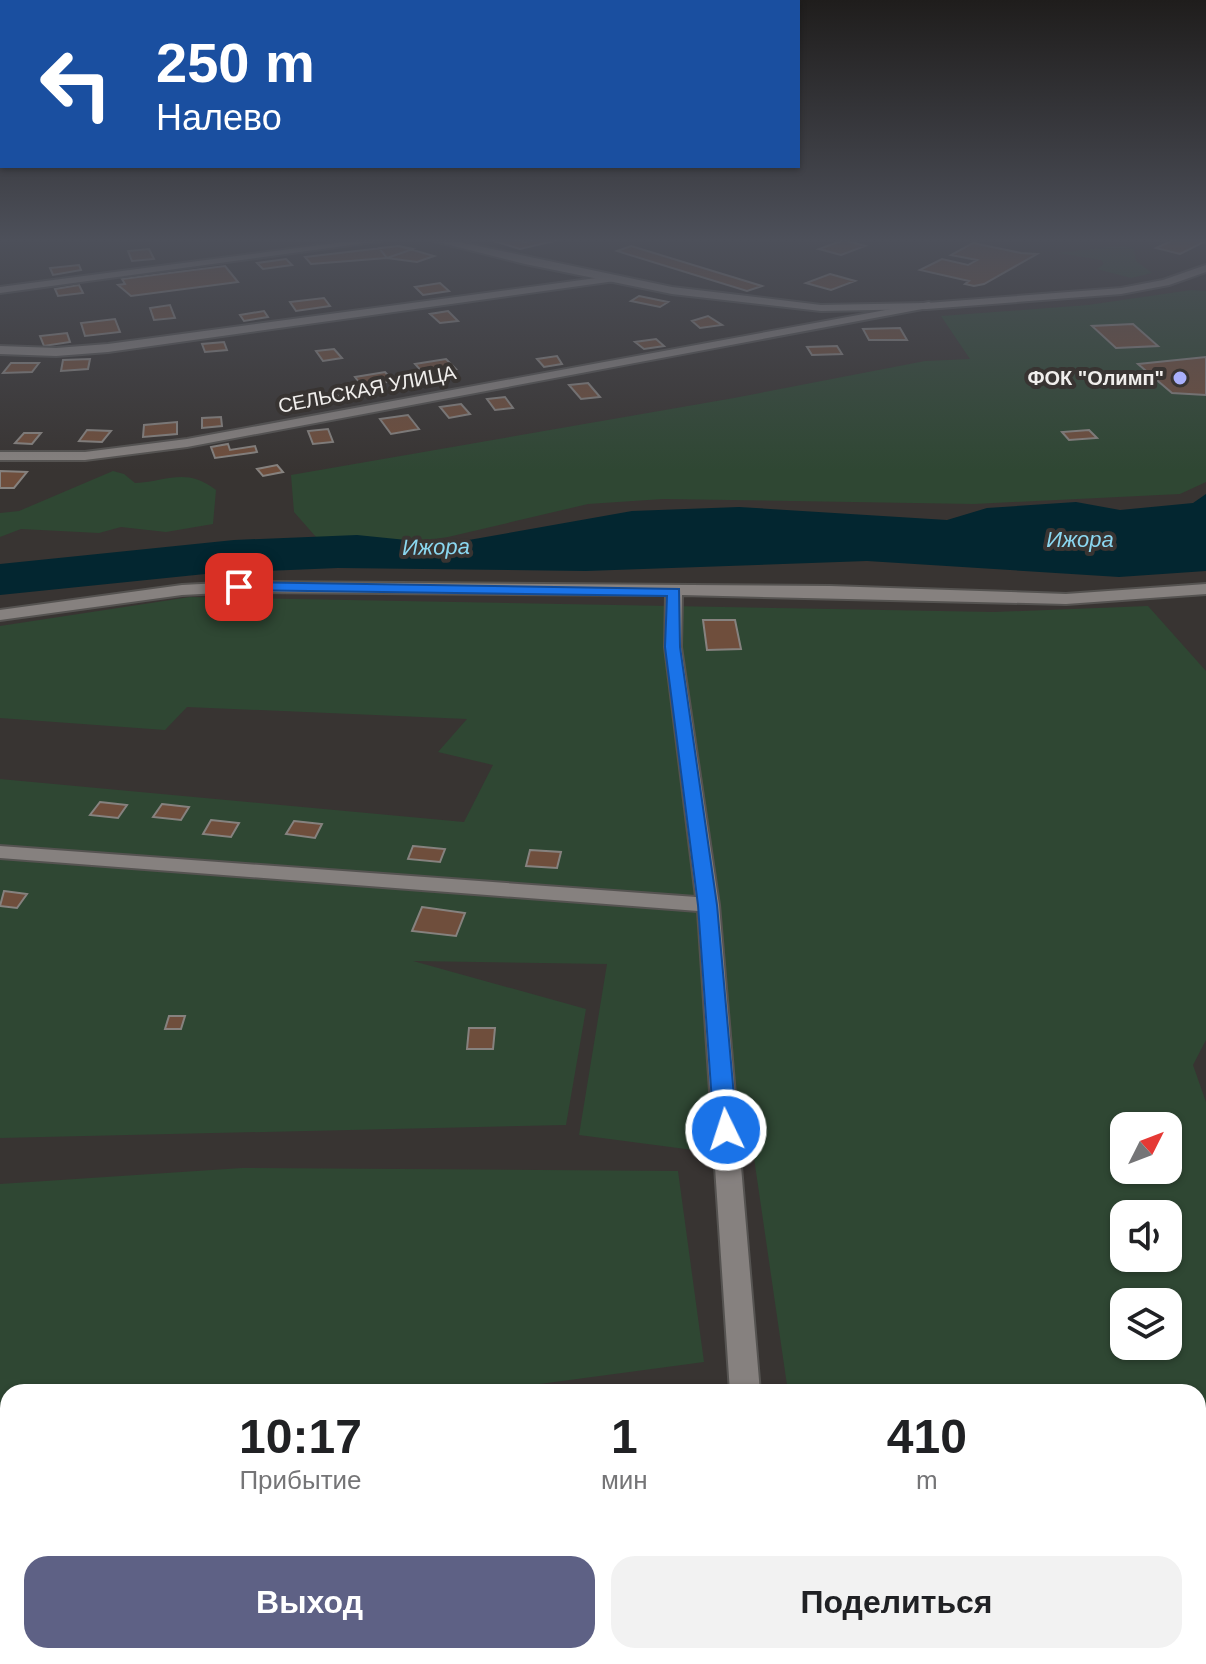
<!DOCTYPE html>
<html lang="ru">
<meta charset="utf-8">
<style>
:root{--surface:#fff;--page:#f2f2f2;--text:#202124;--muted:#757577;--accent:#5e6185}
body{margin:0;font-family:Helvetica,sans-serif;background:var(--page);color:var(--text);height:100vh;display:flex;flex-direction:column;font-size:30px;white-space:nowrap}
*{box-sizing:border-box;margin:0}
p{font-size:26px;color:var(--muted)}
.icon{flex:none;width:44px;height:44px;fill:none;stroke:currentColor;stroke-width:2;stroke-linecap:round;stroke-linejoin:round}
.map{position:relative;flex:1;overflow:hidden}
.side{position:absolute;left:0px;top:1384px;width:1206px;height:280px;display:flex;flex-direction:column;background:var(--surface);border-radius:24px 24px 0 0;box-shadow:0 2px 6px #0004}
.side>*{flex:none}
.guide{position:absolute;left:0px;top:0px;width:800px;height:168px;box-shadow:0 2px 6px #0004;background:#1a4fa0;color:#fff;overflow:hidden}
.needle{width:52px;rotate:48deg}
.controls{position:absolute;left:1110px;top:1112px;display:grid;gap:16px}
.controls a{display:grid;place-items:center;width:72px;height:72px;border-radius:16px;background:var(--surface);box-shadow:0 2px 6px #0004;font-size:40px}
.pin{position:absolute;display:grid;place-items:center;width:68px;height:68px;color:#fff;margin:-34px;border-radius:16px;box-shadow:0 4px 12px #0006}
.me{position:absolute;width:88px;margin:-44px;rotate:356deg;stroke-linejoin:round;filter:drop-shadow(0 0 6px #0008)}
.turn{display:flex;align-items:center;gap:28px;height:168px;padding:0 24px;font-size:36px}
.turn .icon{width:104px;height:104px;stroke-width:2.5}
.turn b{display:block;font-size:56px;line-height:68px}
.eta{display:flex;justify-content:space-evenly;align-items:center;height:136px;text-align:center}
.eta b{font-size:48px;font-weight:800;line-height:56px}
.primary-button{display:flex;gap:16px;margin-top:auto;padding:16px 24px}
.primary-button a{flex:1;height:92px;border-radius:24px;background:var(--accent);color:#fff;font-size:32px;font-weight:800;line-height:92px;text-align:center}
.primary-button a+a{background:var(--page);color:var(--text)}
.map>svg:first-child{display:block}
</style>
<div class="map">
<svg width="1206" height="1664" viewBox="0 0 1206 1664">
<rect width="100%" height="100%" fill="#383432"/>
<path fill="#2f4733" fill-rule="evenodd" d="M1116,246L1134,248L1136,261L1152,273L1131,278L1097,269L1104,264L1101,260L1058,253Z
M1191,290L1206,291V482L1180,494L974,504L663,499L588,504L448,537L331,554L294,512L291,475L734,398L925,361L970,359L941,316L1088,305Z
M113,471L124,474L135,483C169,481 186,467 216,490L213,524L166,532L121,527L99,533L21,529L0,537V513L19,511Z
M190,597L994,612L1148,606L1206,671V1040L1193,1065L1206,1102V1664H316L317,1656H1198V1392H788L754,1158L579,1135L607,964L413,961L586,1009L566,1125L0,1138V779L464,822L493,765L438,752L467,719L187,707L165,730L0,718V626ZM1124,1126H1168V1170H1124ZM1124,1214H1168V1258H1124ZM1124,1302H1168V1346H1124Z
M242,1168L678,1171L704,1362L480,1392H8V1656H171L109,1664H0V1184Z"/>
<path fill="#032630" d="M1206,494V571L1119,577L867,561L586,571L338,568L215,573L0,595V564L234,540L357,535L446,544L632,511L739,507L947,520L987,508L1076,502L1120,510L1193,503Z"/>
<path fill="#6f4e3c" stroke="#86827f" stroke-width="2" d="M484,238H511L525,242L539,238H567L520,249Z
M1178,238H1206V241L1180,254L1156,248Z
M844,240L865,246L841,255L819,249Z
M973,243L1021,253L1037,254L984,284L974,286L965,284L969,281L920,270L942,259L968,265L977,260L951,255Z
M399,246L434,256L417,262L387,258L311,264L305,257Z
M399,246L413,249L387,258L379,248Z
M631,246L762,286L747,291L617,251Z
M149,249L154,259L132,261L128,251Z
M286,259L292,265L263,269L257,263Z
M79,265L81,270L53,275L50,268Z
M225,266L238,282L131,296L118,285L125,284L122,279Z
M830,274L855,281L831,290L806,283Z
M440,283L449,291L423,295L415,287Z
M79,285L83,293L58,296L55,289Z
M639,296L668,302L660,307L631,301Z
M324,298L330,306L296,311L290,302Z
M170,305L175,318L154,320L150,308Z
M264,311L268,317L244,321L240,315Z
M448,311L458,321L440,323L430,314Z
M708,316L722,325L700,328L692,321Z
M115,319L120,332L85,336L81,323Z
M1133,324L1158,346L1116,348L1092,326Z
M900,328L907,340H869L863,329Z
M67,333L70,342L44,346L40,336Z
M656,339L664,346L644,349L635,342Z
M224,342L227,350L205,352L202,344Z
M837,346L842,354L812,355L807,347Z
M334,349L342,358L323,361L316,351Z
M557,356L562,364L544,367L537,359Z
M1206,357V395L1172,393L1138,364Z
M90,359L88,369L61,371L63,360Z
M446,359L456,369L424,374L415,364Z
M11,363H39L32,372L3,373Z
M385,372L393,381L362,386L355,377Z
M588,383L600,397L581,399L569,385Z
M334,392L343,401L325,405L316,396Z
M505,397L513,408L495,410L487,399Z
M461,404L470,414L449,418L440,407Z
M408,415L419,429L391,434L380,419Z
M221,417L222,426L202,428V418Z
M177,422V434L143,437L144,425Z
M328,429L333,442L313,444L308,431Z
M87,430L111,431L102,442L79,441Z
M1089,430L1097,438L1069,440L1062,432Z
M24,433H41L32,444L15,443Z
M228,444L230,450L255,446L257,452L215,458L211,447Z
M277,465L283,472L263,476L257,469Z
M0,471L27,472L14,488H0Z
M703,620H735L741,649L707,650Z
M100,802L127,805L118,818L90,815Z
M162,804L189,807L181,820L153,817Z
M211,820L239,823L231,837L203,834Z
M294,821L322,824L315,838L286,834Z
M413,846L445,849L440,862L408,859Z
M530,850L561,852L557,868L526,866Z
M4,891L27,894L17,908L0,906Z
M422,907L465,913L456,936L412,931Z
M169,1016H185L181,1029H165Z
M469,1028H495L493,1049H467Z"/>
<g fill="none" stroke-linecap="round" stroke-linejoin="round">
<defs>
<path id="street" d="M374,238H402L0,293V287Z
M611,276L616,279L615,281L108,352L56,356L0,354V346L56,348L108,344Z
M929,302L935,305L933,307L187,447L85,460H0V452H85L187,439Z
M239,582L830,586L1066,594L1206,584V594L1066,604L682,595L681,647L719,905L760,1392H730L698,911L0,858V846L696,897L665,647L666,595L239,592L182,595L0,620V610L182,585Z"/>
<path id="secondary" d="M422,238H440L672,287L821,305L927,303L1121,288L1163,280L1206,265V272L1169,285L1121,294L927,309L821,311L672,294L525,264Z"/>
</defs>
<use href="#street" stroke="#555351" stroke-width="4"/>
<use href="#secondary" stroke="#555351" stroke-width="4"/>
<use href="#street" fill="#86817f" fill-rule="evenodd"/>
<use href="#secondary" fill="#86817f" fill-rule="evenodd"/>
</g>
<linearGradient id="sky" x2="0" y2="1"><stop stop-color="#1f1d1c"/><stop offset="0.51" stop-color="#4d505a"/><stop offset="1" stop-color="#4d505a" stop-opacity="0"/></linearGradient>
<rect width="1206" height="471" fill="url(#sky)"/>
<path fill="#1a73e8" stroke="#114b97" stroke-width="2" d="M239,582L679,589L680,647L717,905L737,1130L734,1136H718L714,1130L698,905L665,647L667,596L234,590V584Z"/>
<circle fill="#a9b0fc" stroke="#383432" stroke-width="3" cx="1180" cy="378" r="8"/>
<g text-anchor="middle" dominant-baseline="central" stroke-width="8" stroke-linejoin="round" paint-order="stroke">
<g font-size="20" font-weight="bold" fill="#f0eeec" stroke="#383432" text-anchor="end">
<text x="1164" y="378">ФОК "Олимп"</text>
</g>
<g font-size="20" fill="#f0eeec" stroke="#383432">
<text transform="translate(367 389) rotate(-11)">СЕЛЬСКАЯ УЛИЦА</text>
</g>
<g font-size="22" font-style="italic" fill="#8bd7f0" stroke="#383432">
<text x="1080" y="539">Ижора</text>
<text transform="translate(436 547) rotate(-1)">Ижора</text>
</g>
</g>
</svg>
<div class="controls">
<a><svg class="needle" viewBox="-14 -14 28 28"><path d="M0-13l5 13h-10z" fill="#e53935"/><path d="M0 13l5-13h-10z" fill="#757577"/></svg></a>
<a><svg class="icon" aria-label="sound" viewBox="0 0 24 24"><path d="M4 9h4l5-4v14l-5-4H4zM17 9q2 3 0 6"/></svg></a>
<a><svg class="icon" aria-label="layers" viewBox="0 0 24 24"><path d="M12 4l9 5-9 5-9-5zM3 14l9 5 9-5"/></svg></a>
</div>
<div class="pin" style="left:239px;top:587px;background:#d93025"><svg class="icon" aria-label="arrive" viewBox="0 0 24 24"><path d="M6 21V4h12l-3 4 3 4H6"/></svg></div>
<svg class="me" style="left:726px;top:1130px" viewBox="-20 -20 40 40"><circle r="17" fill="#1a73e8" stroke="#fff" stroke-width="3"/><path d="M0-11L8 9 0 5-8 9z" fill="#fff"/></svg>
<div class="guide">
<div class="turn"><svg class="icon" aria-label="left" viewBox="0 0 24 24"><path d="M17 20v-9H6M10 6l-5 5 5 5"/></svg><div><b>250 m</b>Налево</div></div>
</div>
<section class="side">
<div class="eta">
<div><b>10:17</b><p>Прибытие</p></div>
<div><b>1</b><p>мин</p></div>
<div><b>410</b><p>m</p></div>
</div>
<div class="primary-button"><a>Выход</a><a>Поделиться</a></div>
</section>
</div>
